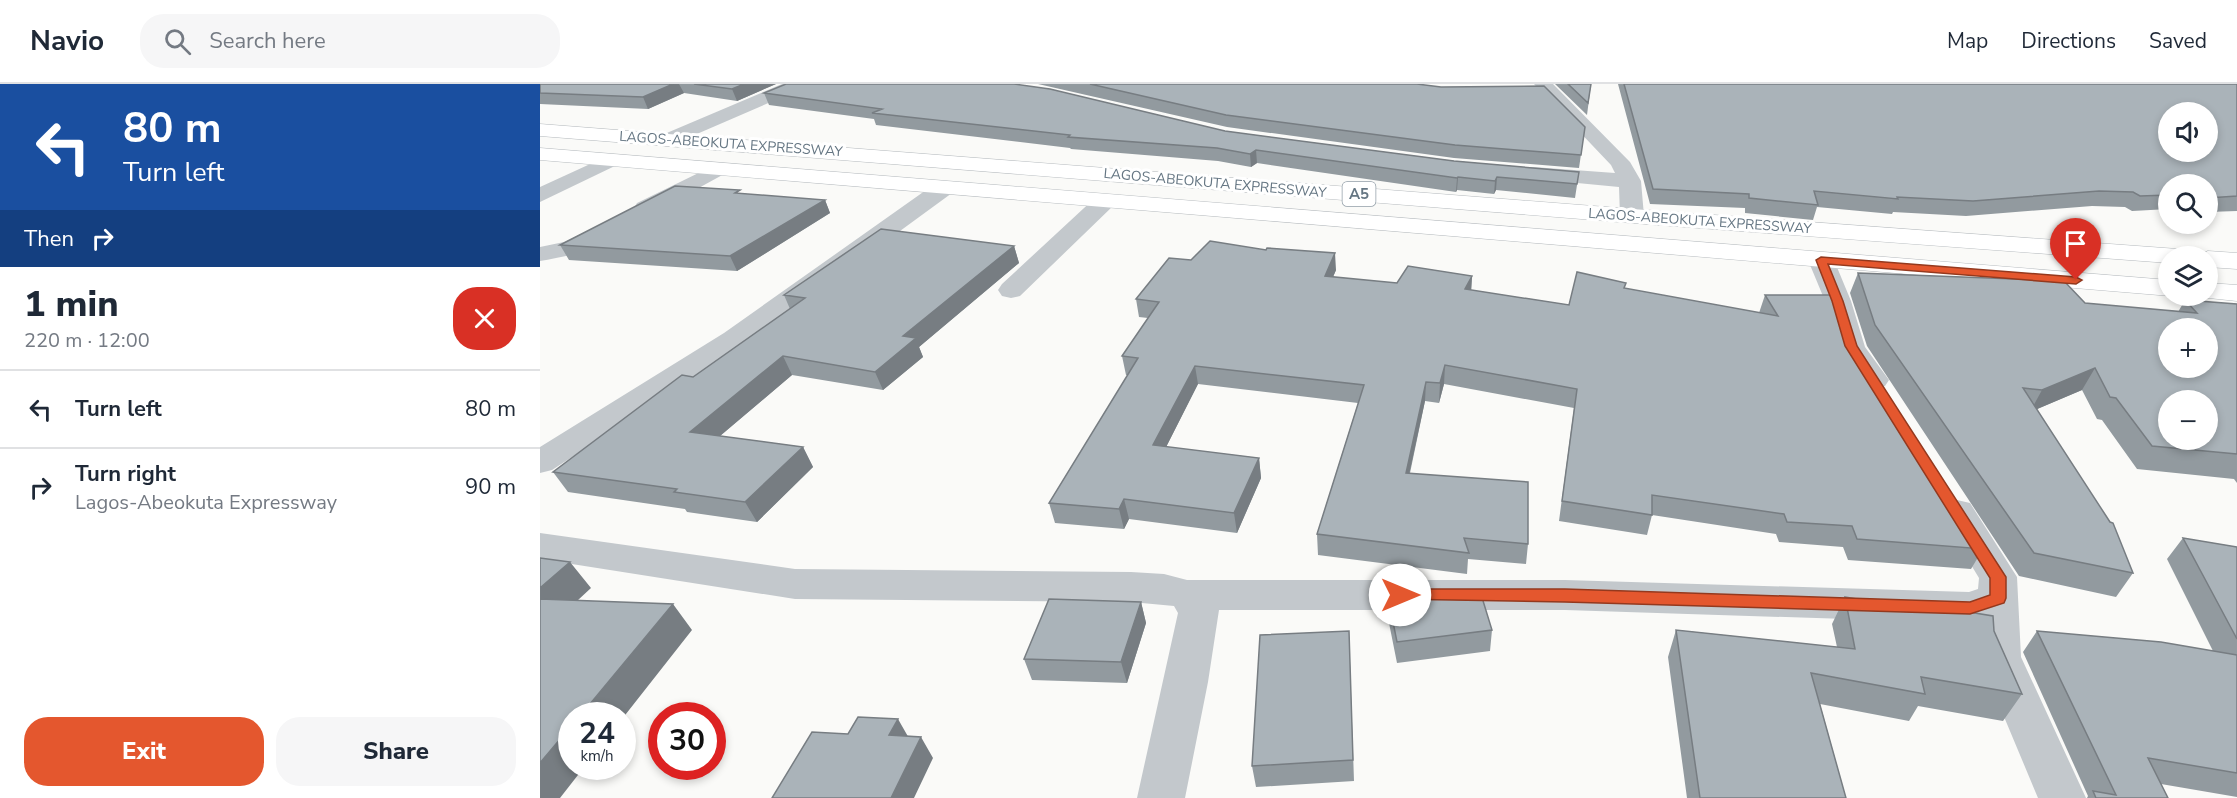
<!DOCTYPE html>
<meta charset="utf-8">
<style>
:root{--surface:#fff;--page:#f6f6f7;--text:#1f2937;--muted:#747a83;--line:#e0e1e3;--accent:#e4572e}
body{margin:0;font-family:"Nunito Sans",sans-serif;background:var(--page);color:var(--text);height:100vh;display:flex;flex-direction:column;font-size:22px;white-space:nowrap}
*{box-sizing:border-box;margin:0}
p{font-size:20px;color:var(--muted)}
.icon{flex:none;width:33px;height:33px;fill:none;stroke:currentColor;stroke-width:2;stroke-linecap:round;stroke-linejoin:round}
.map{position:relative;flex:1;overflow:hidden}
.drawer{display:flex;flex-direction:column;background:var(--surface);width:540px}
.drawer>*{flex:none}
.banner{background:#1a4fa0;color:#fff;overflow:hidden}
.buttons{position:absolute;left:1618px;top:18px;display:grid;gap:12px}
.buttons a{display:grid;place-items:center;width:60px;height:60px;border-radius:50%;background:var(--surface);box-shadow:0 3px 9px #0003;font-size:30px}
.speed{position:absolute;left:18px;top:618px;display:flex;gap:12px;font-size:30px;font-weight:700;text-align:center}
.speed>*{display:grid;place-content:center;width:78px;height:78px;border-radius:50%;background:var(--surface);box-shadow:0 3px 9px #0003;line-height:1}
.speed small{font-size:15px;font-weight:400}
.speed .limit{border:9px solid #d22;background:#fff;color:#111}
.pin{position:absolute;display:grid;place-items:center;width:51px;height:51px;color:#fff;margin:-62px -26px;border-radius:50% 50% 50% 0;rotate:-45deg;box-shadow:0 0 6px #0007}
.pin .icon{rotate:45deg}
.me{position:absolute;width:66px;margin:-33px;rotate:90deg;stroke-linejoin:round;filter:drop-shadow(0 0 4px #0008)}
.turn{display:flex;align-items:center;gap:21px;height:126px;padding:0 24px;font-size:27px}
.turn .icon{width:78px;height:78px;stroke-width:2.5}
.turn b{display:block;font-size:42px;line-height:51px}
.then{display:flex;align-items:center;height:57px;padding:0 24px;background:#0003;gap:12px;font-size:22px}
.round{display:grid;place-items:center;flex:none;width:63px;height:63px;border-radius:24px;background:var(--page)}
.head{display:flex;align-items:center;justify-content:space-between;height:102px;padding:0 24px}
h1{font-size:36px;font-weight:800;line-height:45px}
.cta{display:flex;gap:12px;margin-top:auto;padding:12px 24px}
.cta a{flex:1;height:69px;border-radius:24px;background:var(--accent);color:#fff;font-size:24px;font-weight:800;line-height:69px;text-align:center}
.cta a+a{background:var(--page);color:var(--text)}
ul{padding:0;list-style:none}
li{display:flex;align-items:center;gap:18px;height:78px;padding:0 24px;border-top:2px solid var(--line)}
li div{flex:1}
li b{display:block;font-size:22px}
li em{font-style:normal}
header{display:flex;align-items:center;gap:36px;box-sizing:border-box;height:84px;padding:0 30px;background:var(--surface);border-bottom:2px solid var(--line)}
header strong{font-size:28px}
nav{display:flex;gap:33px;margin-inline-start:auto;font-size:21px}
.search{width:420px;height:54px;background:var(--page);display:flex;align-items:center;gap:15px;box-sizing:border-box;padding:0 21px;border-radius:24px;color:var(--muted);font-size:22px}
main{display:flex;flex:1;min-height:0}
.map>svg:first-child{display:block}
</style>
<header>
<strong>Navio</strong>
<div class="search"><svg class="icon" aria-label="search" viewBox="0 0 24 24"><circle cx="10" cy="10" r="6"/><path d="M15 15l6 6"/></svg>Search here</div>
<nav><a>Map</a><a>Directions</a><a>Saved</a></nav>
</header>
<main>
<section class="drawer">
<div class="banner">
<div class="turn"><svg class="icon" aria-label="left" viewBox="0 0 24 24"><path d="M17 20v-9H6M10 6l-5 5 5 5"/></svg><div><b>80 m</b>Turn left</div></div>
<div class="then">Then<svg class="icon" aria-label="right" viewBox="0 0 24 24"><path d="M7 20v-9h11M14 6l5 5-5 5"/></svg></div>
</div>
<div class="head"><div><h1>1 min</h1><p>220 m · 12:00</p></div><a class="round" style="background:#d93025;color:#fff"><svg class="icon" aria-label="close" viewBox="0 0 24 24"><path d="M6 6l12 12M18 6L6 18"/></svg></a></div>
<ul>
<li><svg class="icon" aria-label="left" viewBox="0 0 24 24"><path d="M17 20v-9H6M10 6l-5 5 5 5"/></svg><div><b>Turn left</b></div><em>80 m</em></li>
<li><svg class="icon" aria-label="right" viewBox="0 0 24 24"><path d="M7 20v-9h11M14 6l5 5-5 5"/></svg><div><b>Turn right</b><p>Lagos-Abeokuta Expressway</p></div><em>90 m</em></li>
</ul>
<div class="cta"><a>Exit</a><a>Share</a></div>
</section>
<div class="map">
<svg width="1697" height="714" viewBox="0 0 1697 714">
<rect width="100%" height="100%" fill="#fafaf8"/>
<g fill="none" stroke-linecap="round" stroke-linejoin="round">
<defs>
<path id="highway" d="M0,40L1092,125L1638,165L1647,167L1650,172H1629V179L1092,139L0,52Z
M0,64L1629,196L1631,212L0,76Z
M1668,167L1697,169V185L1668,183V172H1657Z
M1668,199L1697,201V217L1659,213L1668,212Z"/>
</defs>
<use href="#highway" stroke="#b4b9bd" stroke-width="1"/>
<path fill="#c3c8cc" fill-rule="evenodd" d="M242,0H266L263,4L136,59H122L119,55L122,51Z
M994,0H1013L1090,78L1101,97L1104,132L1100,137L1092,139L1084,137L1080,132L1079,103L985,94L982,89L985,84L993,83L1075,89L1071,81Z
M72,70L79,72L82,76L79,80L0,118V103Z
M179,79L186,81L190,85L186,89L113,129L105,131L97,129L94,124L97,119Z
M404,97L412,99L415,104L412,109L204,261L12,386L0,389V363L184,249L396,99Z
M565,110L573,112L576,117L573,122L480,212L471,214L462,212L458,206L462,200L557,112Z
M62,140L70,142L74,147C60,167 23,173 0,177V163L24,158Z
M1281,168L1290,171L1294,176L1311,217L1325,263L1349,296L1345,302L1334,305L1323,302L1297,263L1285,217L1268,176L1272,171Z
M1417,416L1430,419L1477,493L1481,573L1546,714H1498L1439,573L1438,537L1430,539L1025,526H679L668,598L645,714H597L638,529L634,522L591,518L255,515L0,475V449L255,485L591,488L624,490L647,496H1025L1429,508L1438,505L1439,494L1399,428L1404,419Z"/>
<use href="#highway" fill="#fff" fill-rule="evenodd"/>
</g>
<path fill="#929a9f" d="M0,0H236L197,17L144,9L108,25L0,20Z
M498,0H877L1045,43L1039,84L914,74L687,43Z
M1015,0H1051L1047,31Z
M1078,0H1697V127L1668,128V100H1629V125L1592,127L1585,123L1552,122L1426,132L1353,128L1352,130L1277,123L1273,136L1205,129V124L1110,120Z
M224,9L685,47L914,77L1039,88L1035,114L956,106L954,110L917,106L916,108L717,79L711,83L678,77L531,65L530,64L336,41L334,35L229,21Z
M202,110L285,116L290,129L197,187L29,176L20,161Z
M474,162L479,179L379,263L383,273L343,306L252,291L180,352L263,363L273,383L217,438L147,428L145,425L28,408L13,388L153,293L250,225L244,211Z
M651,176L796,186L793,193L857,199L932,192L931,206L1029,221L1085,205L1219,229L1225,211L1302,246L1443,465L1431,485L1308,476L1303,463L1239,458L1236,450L1112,431L1107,451L1019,437L1034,324L904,300L899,319L885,317L870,389L988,460L986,480L928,475L927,490L778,471L777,450L818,319L658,300L626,363L719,374L721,394L697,449L589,435L584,445L515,439L509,419L588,291H586L582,272L608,234L599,233L596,215Z
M1318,189L1545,219L1638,228L1645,216L1697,220V399L1694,395L1597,385L1562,336L1557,335L1542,306L1497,325L1593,489L1576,513L1479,492L1327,262L1310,209Z
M1643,454L1697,463V713L1621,700L1628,714H1547L1548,712L1483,568L1497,547L1673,567L1627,475Z
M1305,513L1376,525L1379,520L1454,547L1482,610L1463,637L1378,622L1369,637L1280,620L1306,714H1147L1128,573L1136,546L1297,563L1292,540Z
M601,518L606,539L587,599L492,596L484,575Z
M849,518L952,546L950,567L857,579L849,539Z
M809,547L814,697L716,703L712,682Z"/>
<path fill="#777d82" d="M133,0H139L144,9L108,25L103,13Z
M204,0H236L197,17L192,5Z
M716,66L717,79L711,83L710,70Z
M918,93L917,106L916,108L917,94Z
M957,93L956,106L954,110L955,97Z
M285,116L290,129L197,187L190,172Z
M474,162L479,179L379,263L383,273L343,306L335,288L363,252Z
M795,169L796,186L786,209L785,192Z
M932,192L931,210L925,205Z
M243,272L252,291L161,368L150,348Z
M905,281L904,300L899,319L900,299Z
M655,282L658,300L617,381L613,361Z
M1555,284L1542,306L1490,328L1502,306Z
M886,298L885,317L865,409L866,389Z
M263,363L273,383L217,438L205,418Z
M719,374L721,394L697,449L694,429Z
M584,415L589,435L584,445L579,425Z
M30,478L51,504L11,541L0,528V504Z
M601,518L606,539L587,599L581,578Z
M133,520L152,546L82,635V632H40Z
M358,635L370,656L349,651Z
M32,641V682H45L20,714H0V679Z
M381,653L393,674L374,714H351Z"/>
<path fill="#aab3b9" stroke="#777d82" stroke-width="1.5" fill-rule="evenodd" d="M0,0H133L103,13L0,9Z
M154,0H204L192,5Z
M246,0H474L510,5L685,47L914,77L1039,88L1037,100L957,93L955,97L918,93L917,94L716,66L710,70L677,64L528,53L530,51L332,29L342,25L224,9Z
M550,0H877L901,3L1004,2L1045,43L1041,71L915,61L686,31Z
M1028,0H1051L1048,19Z
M1084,0H1697V112L1668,114V100H1629V111L1600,112L1593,108L1559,107L1433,117L1357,113L1358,115L1274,107L1278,121L1209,114V110L1113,105ZM1629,28H1668V68H1629Z
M135,102L200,106L195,109L285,116L190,172L20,161Z
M341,145L474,162L363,252L376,254L335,288L243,272L150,348L263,363L205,418L134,408L137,405L13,388L142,291L153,293L265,214L244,211Z
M670,157L726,166L727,164L795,169L785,192L857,199L868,182L932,192L925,205L1029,221L1037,188L1086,199L1084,204L1238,232L1225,211H1292L1302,246L1443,465L1317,455L1312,442L1247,438L1244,430L1112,411V431L1022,417L1037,305L905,281L900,299L886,298L866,389L988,398V460L924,454L929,469L777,450L824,301L655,282L613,361L719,374L694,429L584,415L579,425L509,419L598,274L582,272L619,218L596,215L629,174L651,176Z
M1318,189L1524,197L1545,219L1657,229L1645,216L1697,220V370L1612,362L1576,314L1570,313L1555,284L1502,306L1483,304L1570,438L1573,439L1593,489L1494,469L1335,241ZM1629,244H1668V284H1629ZM1629,316H1668V356H1629Z
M1643,454L1697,463V555Z
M0,474L30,478L0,504Z
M940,507L952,546L857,558L849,518Z
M1305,513L1381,526L1379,520L1453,532L1454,547L1482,610L1381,593L1385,610L1271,589L1306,714H1160L1136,546L1315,565Z
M0,515L133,520L40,632H32V641L0,679Z
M509,515L601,518L581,578L484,575Z
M809,547L813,676L712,682L720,551Z
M1497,547L1621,558L1697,571V689L1608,674L1628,714H1556L1553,707L1576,711Z
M318,633L358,635L349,651L381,653L351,714H232L272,648L308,650Z"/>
<path fill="#e4572e" stroke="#94391e" stroke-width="1.5" d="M1281,173L1536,193L1542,196L1536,200L1288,180L1303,217L1317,262L1466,493V514L1464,519L1430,530L1025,518L854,515L852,511L854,507L860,505H1025L1430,518L1450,511V494L1305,262L1292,217L1276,176Z"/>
<g text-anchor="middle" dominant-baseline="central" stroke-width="6" stroke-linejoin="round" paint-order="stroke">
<g font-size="14" fill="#657683" stroke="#fff">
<text transform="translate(191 60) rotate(4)">LAGOS-ABEOKUTA EXPRESSWAY</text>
<text transform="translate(675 99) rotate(5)">LAGOS-ABEOKUTA EXPRESSWAY</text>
<text transform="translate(1160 137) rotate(4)">LAGOS-ABEOKUTA EXPRESSWAY</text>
</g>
<rect fill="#fff" stroke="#939fa8" stroke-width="1.5" x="802.5" y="98" width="33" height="24" rx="4.5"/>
<g font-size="15" font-weight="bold" fill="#657683">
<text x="819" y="110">A5</text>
</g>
</g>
</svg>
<div class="buttons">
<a><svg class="icon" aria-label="sound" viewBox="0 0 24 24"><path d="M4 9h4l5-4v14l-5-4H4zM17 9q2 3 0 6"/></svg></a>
<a><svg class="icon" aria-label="search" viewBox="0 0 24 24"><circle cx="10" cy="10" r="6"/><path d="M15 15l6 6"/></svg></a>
<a><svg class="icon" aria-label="layers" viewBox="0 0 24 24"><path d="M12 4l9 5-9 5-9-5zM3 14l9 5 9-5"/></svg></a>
<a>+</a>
<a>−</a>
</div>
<div class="speed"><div>24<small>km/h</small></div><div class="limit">30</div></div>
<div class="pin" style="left:1536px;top:196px;background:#d93025"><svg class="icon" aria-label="arrive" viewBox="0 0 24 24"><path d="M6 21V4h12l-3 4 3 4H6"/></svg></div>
<svg class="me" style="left:860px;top:511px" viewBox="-20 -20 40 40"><circle r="19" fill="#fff"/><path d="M0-13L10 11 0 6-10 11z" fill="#e4572e"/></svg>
</div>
</main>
